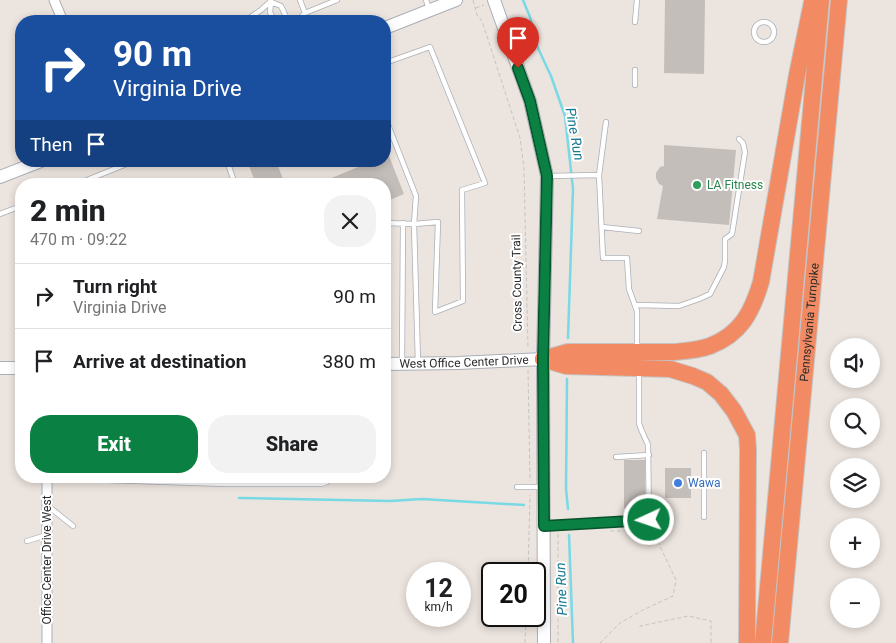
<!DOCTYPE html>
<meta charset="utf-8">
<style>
:root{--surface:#fff;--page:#f2f2f2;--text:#202124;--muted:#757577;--line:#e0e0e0;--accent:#0b8043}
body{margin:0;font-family:Roboto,sans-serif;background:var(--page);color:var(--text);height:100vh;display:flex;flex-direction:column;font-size:19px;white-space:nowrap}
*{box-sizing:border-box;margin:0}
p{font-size:16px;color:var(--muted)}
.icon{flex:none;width:28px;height:28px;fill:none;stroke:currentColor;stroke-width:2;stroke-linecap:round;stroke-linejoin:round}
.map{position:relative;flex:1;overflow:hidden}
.sheet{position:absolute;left:15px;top:178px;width:376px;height:305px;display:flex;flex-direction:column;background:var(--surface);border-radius:20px;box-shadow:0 2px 8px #0003}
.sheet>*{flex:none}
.banner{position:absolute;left:15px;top:15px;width:376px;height:152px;border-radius:20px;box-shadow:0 2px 8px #0003;background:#1a4fa0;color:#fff;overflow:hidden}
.buttons{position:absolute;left:830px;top:338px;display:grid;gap:10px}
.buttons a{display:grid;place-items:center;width:50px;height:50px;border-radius:50%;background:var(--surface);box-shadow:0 2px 8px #0003;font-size:25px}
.speed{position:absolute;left:406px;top:562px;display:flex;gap:10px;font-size:25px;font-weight:700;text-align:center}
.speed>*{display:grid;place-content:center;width:65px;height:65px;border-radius:50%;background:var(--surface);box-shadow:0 2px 8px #0003;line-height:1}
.speed small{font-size:12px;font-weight:400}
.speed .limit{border:2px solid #111;border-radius:8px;background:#fff;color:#111}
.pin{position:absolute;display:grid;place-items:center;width:42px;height:42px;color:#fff;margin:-51px -21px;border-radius:50% 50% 50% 0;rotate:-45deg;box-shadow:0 0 5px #0007}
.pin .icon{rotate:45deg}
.me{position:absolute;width:55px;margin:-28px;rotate:267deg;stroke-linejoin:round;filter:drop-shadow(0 0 4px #0008)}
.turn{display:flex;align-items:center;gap:18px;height:105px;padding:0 15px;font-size:22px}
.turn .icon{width:65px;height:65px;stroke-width:2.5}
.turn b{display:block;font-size:35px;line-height:42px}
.then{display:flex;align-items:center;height:48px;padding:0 15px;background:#0003;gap:10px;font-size:19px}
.round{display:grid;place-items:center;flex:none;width:52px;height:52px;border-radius:20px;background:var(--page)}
.summary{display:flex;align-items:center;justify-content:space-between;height:85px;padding:0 15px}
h1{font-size:30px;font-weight:800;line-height:38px}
.button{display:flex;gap:10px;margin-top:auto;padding:10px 15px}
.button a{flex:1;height:58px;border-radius:20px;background:var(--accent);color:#fff;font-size:20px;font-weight:800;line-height:58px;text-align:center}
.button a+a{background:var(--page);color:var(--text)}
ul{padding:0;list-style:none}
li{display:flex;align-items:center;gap:15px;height:65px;padding:0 15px;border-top:1px solid var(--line)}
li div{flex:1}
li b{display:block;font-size:19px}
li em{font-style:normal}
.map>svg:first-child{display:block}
</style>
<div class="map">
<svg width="896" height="643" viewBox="0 0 896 643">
<rect width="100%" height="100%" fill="#ece4de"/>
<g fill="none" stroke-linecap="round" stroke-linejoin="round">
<path stroke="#79d9e5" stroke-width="2.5" d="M523,0L530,17L537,46L551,76L565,116L573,189L568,338
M567,379L566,489L568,509
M239,498L390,501L422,499L524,505
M569,535L573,643"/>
</g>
<path fill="#c4beba" d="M665,0H705L704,74L664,73Z
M664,145L736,150L729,225L657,219L663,186L659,184L656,178V173L660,167L664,166Z
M385,146L404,194L385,202V184H317L363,165L361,161H385Z
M247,161H276L285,184H256Z
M624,460H645V508H624Z
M665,468H691V498H665Z"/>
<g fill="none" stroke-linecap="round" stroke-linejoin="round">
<defs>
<path id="lane" d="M300,0L305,13
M426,0L429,9
M245,21L261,10L271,1
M274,21L270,12L271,2L281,6L288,21
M297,21L305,13L337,0
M635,22L637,0
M754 32a10 10 0 1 1 20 0a10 10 0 1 1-20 0Z
M385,63L430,47L485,183L462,190L463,301L435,312L438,222L414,224L385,223
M635,70V85
M385,117L416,196L414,224L418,362
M606,122L599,175L603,258H627L629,289L637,311V348
M227,161L235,184
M548,176L599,175
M77,184L134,161
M0,214L21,206
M602,227L639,231
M636,305L679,306L699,299L710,294L724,267L725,261V239L732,234L745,152L743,143L739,139
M402,362L403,223
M639,372V423C641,431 645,437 648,445L649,520
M704,453V517
M616,457L649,455
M73,476L76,479L227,484H321L327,482L331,476
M517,487H543
M48,506L73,526
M545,525L659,520
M27,541L47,535"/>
<path id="street" d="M54,0L62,19
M47,643V476"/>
<g id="secondary">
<path d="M494,0L530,101L547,176L543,359L544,643"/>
<path d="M385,28L456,0"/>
<path d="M0,177L41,161"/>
<path id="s1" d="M385,364L458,363L543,359"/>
<path d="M0,368H21"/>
</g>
<g id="highway">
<path d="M543,359L568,352H675C686,351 699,350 710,346C741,334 752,312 761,282L797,75L812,2"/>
<path d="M543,359L566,366L670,369L693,376L707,382L721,394L734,411L747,435L748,449L747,643"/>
<path d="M763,643L821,0"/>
<path id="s2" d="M780,643L839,0"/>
</g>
</defs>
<use href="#lane" stroke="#abafb6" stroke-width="6"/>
<use href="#street" stroke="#abafb6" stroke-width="11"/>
<use href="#secondary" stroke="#abafb6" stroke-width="14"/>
<use href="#highway" stroke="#c4c4c4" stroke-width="18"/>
<path stroke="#c4c4c4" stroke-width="1" stroke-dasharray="4 2.5" stroke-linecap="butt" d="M473,0L477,15L482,21L520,138L524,168L528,348
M476,8L484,5
M528,370L530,481
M558,534V643
M528,574L530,495
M640,627V626L688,616L711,621V643
M525,643L526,616
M600,643L620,623L643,610L673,596L676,580L659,544V531H610"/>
<use href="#lane" stroke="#fff" stroke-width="4.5"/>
<use href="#street" stroke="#fff" stroke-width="9"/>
<use href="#secondary" stroke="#fff" stroke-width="12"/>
<use href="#highway" stroke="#f28b63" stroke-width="16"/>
</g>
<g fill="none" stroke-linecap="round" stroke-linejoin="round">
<defs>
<path id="route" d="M518,68L530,101L547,176L543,359L544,526L649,520"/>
</defs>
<use href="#route" stroke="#07532c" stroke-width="12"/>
<use href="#route" stroke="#0b8043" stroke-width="9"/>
</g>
<circle fill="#2e9e5b" stroke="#fff" stroke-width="2" cx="697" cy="185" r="5"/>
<circle fill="#3f7fe0" stroke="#fff" stroke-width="2" cx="678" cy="483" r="5"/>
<g text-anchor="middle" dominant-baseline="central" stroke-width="4" stroke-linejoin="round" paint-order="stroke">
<g font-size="12" fill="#27864d" stroke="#fff" text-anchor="start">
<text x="707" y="185">LA Fitness</text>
</g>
<g font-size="12" fill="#2b2b2b" stroke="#fff">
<text transform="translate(517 283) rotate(-91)">Cross County Trail</text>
<text stroke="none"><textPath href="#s2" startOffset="322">Pennsylvania Turnpike</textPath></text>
<text stroke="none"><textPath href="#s1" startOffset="79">West Office Center Drive</textPath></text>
<text transform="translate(47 560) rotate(-90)">Office Center Drive West</text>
</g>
<g font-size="12" fill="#366cbe" stroke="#fff" text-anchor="start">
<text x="688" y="483">Wawa</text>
</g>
<g font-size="14" font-style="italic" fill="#187b92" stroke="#fff">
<text transform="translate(575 134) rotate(80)">Pine Run</text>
<text transform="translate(561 589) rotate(-92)">Pine Run</text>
</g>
</g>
</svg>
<div class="buttons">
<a><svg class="icon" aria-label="sound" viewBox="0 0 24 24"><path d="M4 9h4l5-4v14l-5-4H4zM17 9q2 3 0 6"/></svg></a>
<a><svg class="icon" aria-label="search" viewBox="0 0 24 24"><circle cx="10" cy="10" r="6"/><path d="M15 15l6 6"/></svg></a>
<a><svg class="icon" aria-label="layers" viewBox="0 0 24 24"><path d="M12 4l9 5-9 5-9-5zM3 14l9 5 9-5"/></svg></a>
<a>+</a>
<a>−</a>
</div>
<div class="speed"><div>12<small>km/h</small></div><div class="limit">20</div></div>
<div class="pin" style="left:518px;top:68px;background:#d93025"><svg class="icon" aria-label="arrive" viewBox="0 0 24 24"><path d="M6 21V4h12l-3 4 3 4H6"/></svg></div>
<svg class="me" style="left:649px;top:520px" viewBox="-20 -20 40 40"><circle r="17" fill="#0b8043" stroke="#fff" stroke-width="3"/><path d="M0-11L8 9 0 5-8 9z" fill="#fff"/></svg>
<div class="banner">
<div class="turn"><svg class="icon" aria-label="right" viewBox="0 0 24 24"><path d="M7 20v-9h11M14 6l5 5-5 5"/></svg><div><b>90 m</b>Virginia Drive</div></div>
<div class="then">Then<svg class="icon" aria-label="arrive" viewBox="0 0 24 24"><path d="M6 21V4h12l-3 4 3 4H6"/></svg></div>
</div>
<section class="sheet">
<div class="summary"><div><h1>2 min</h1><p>470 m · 09:22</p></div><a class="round"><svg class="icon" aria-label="close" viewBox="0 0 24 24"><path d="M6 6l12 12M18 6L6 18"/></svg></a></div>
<ul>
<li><svg class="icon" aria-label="right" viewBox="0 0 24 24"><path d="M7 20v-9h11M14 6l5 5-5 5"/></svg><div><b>Turn right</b><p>Virginia Drive</p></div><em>90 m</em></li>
<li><svg class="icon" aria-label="arrive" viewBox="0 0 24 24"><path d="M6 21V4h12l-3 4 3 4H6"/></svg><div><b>Arrive at destination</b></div><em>380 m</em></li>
</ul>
<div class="button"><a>Exit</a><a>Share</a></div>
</section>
</div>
